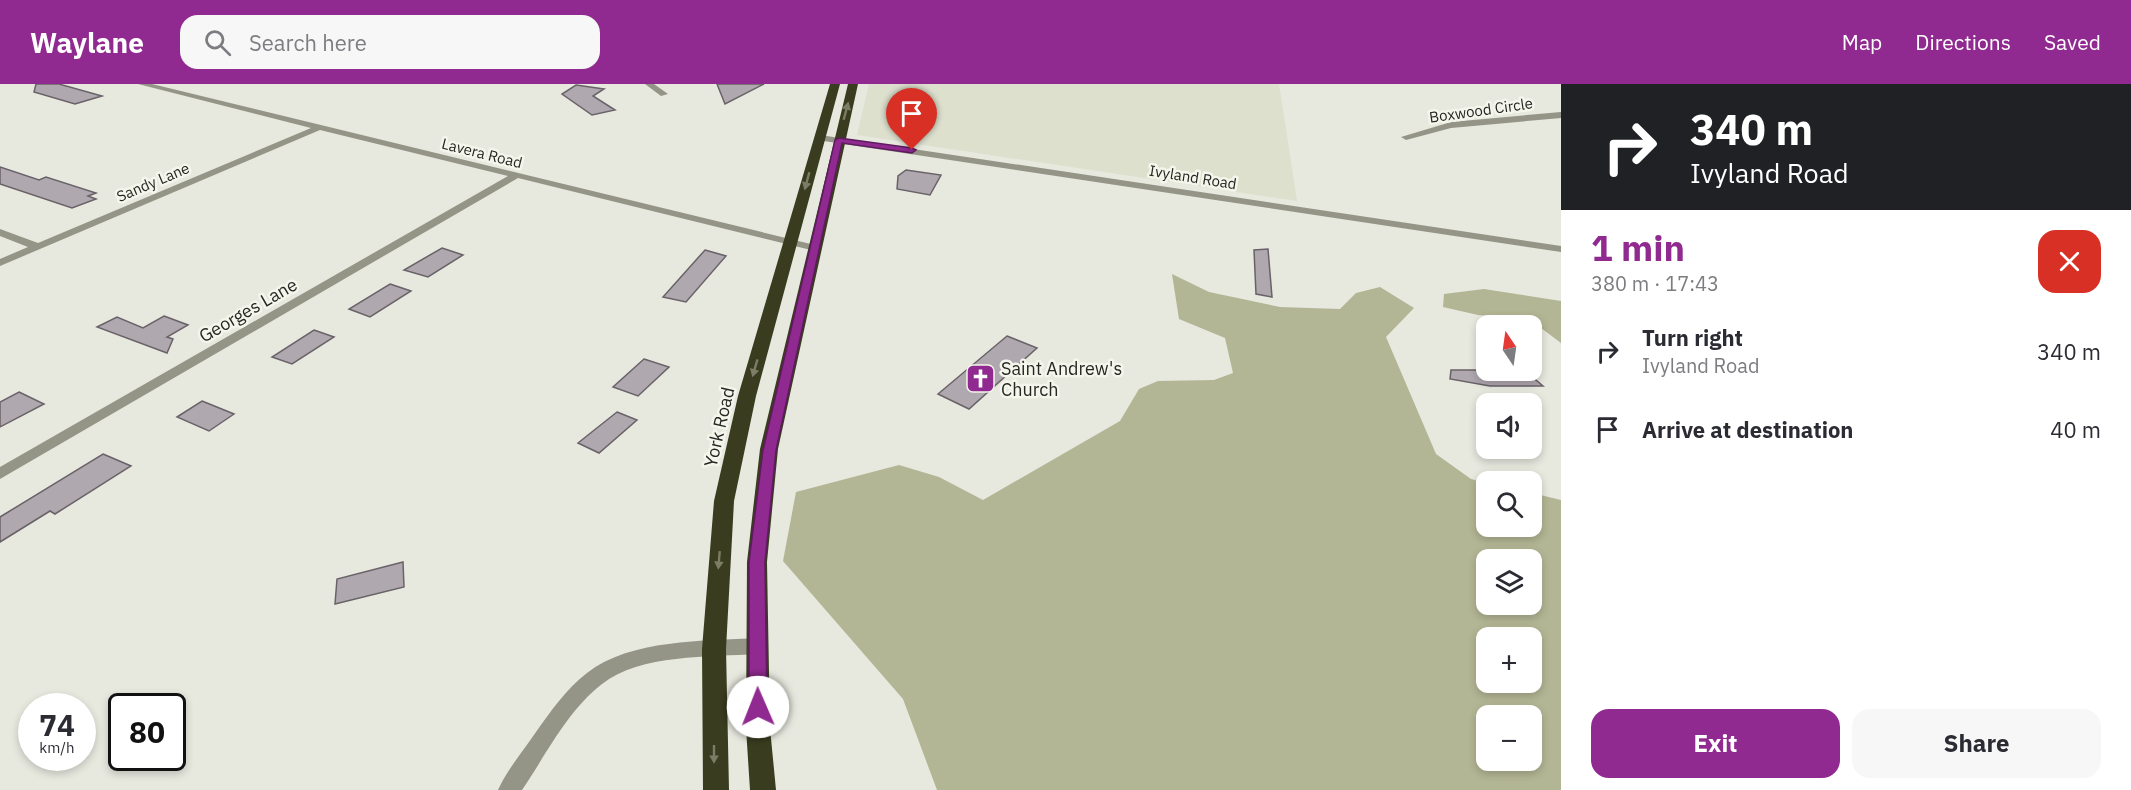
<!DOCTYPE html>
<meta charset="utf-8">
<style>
:root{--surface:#fff;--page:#f7f7f7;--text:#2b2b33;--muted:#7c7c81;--accent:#912a90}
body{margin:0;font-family:"IBM Plex Sans",sans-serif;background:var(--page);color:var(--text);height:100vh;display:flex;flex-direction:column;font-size:22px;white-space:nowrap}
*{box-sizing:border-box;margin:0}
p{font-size:20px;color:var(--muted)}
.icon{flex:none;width:33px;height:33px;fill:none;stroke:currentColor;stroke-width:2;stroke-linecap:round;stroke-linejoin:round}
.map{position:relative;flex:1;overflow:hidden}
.panel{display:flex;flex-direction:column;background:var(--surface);width:570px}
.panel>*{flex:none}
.top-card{background:#202124;color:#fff;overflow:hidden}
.needle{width:39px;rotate:347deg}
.controls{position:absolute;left:1476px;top:231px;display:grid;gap:12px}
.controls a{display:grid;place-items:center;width:66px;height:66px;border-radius:12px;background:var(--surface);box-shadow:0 3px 9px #0003;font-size:30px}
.speed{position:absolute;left:18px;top:609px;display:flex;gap:12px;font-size:30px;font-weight:700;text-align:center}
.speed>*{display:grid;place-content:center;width:78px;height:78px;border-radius:50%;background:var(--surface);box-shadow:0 3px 9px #0003;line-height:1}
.speed small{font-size:15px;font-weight:400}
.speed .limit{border:3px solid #111;border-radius:9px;background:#fff;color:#111}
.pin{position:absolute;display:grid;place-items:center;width:51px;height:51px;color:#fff;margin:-62px -26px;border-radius:50% 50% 50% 0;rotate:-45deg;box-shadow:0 0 6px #0007}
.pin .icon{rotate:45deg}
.me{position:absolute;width:66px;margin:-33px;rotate:359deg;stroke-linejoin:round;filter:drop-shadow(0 0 4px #0008)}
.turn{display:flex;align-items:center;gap:21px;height:126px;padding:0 30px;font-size:27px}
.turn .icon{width:78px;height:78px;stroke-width:2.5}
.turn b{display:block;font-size:42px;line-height:51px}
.round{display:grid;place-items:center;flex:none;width:63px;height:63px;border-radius:18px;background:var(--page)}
.overview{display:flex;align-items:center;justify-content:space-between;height:102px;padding:0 30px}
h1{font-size:36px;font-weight:700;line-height:45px;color:var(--accent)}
.cta{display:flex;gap:12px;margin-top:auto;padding:12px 30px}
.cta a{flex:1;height:69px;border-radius:18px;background:var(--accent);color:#fff;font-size:24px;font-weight:700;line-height:69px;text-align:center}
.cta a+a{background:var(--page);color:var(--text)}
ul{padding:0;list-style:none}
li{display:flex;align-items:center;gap:18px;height:78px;padding:0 30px}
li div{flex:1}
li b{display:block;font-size:22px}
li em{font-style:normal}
header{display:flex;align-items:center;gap:36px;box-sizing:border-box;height:84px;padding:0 30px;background:var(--accent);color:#fff}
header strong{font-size:28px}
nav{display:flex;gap:33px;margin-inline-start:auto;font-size:21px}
.search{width:420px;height:54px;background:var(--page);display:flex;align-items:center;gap:15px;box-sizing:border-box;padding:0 21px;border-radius:18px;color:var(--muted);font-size:22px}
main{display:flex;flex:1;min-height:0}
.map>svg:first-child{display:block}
</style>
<header>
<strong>Waylane</strong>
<div class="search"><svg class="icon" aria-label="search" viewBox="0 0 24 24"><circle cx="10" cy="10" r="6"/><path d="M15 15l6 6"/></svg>Search here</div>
<nav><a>Map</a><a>Directions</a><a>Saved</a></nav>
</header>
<main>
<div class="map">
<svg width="1561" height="706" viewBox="0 0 1561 706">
<rect width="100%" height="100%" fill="#e7e8de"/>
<path fill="#dee0ce" d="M869,0H1279L1297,117L857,51Z"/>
<path fill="#b3b694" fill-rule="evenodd" d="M1172,190L1209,208L1280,223L1340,225L1356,209L1380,203L1414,224L1386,253L1436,370L1471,395L1486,399V442H1532V409L1561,416V706H937L903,615L783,477L796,408L899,381L939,393L983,416L1120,337L1139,305L1158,297L1214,296L1233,289L1225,254L1179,235ZM1486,476H1532V520H1486ZM1486,554H1532V598H1486ZM1486,632H1532V676H1486Z
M1484,205L1561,217V259L1529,235L1478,231L1443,223L1444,210Z"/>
<path fill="#b0a8af" stroke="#696268" stroke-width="1.5" d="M36,0H59L102,12L75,20L34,8Z
M717,0H764L725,20Z
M576,1L604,5L593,12L615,26L592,31L562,10Z
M0,83L39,96L46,93L96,109L88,112L96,115L72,124L0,100Z
M906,86L941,91L930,111L897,105L898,92Z
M442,164L463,171L428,193L404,186Z
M1268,165L1272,213L1256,210L1254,166Z
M705,166L726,172L686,218L663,213Z
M390,200L411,207L370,233L349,225Z
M164,232L188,241L167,253L173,255L167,269L97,243L117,233L143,244Z
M314,246L334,253L292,280L272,273Z
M1007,252L1037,264L969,325L938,310Z
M644,275L669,283L638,312L613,303Z
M1451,286H1524L1543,302H1490L1450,295Z
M19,308L44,320L0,343V318Z
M202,317L234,330L209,347L177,333Z
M617,328L637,336L599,369L578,359Z
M103,370L131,382L55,430L50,427L0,458V433Z
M403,478L404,503L335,520L337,495Z"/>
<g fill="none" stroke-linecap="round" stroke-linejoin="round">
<path fill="#949587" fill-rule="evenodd" d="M138,0H152L815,161L821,164L815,167L518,94L0,395V383L508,92L320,46L0,182V175L28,163L0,152V145L38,159L311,44Z
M645,0H654L668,10L661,12Z
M1561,28V34L1451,44L1406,56L1401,53L1451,38Z
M820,51L1561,162V168L817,56L815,54Z
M757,554L764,556L767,562L764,568L757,570C710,573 640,570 602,600C567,627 546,671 522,706H498C507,686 523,667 536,648C551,627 566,605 587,589C630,555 705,557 757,554Z"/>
<path fill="#3a3c1f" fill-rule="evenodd" d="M830,0H840L756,312L734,417L726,565L729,706H703L702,565L714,417L738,312Z
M848,0H858L778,365L767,478L770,644L776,706H750L746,644L747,478L760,365Z"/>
</g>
<defs><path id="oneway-solid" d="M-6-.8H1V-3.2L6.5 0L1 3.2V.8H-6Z" transform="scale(1.5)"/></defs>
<g fill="#7b7d66">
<use href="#oneway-solid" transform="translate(846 27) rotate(-75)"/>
<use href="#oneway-solid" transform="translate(807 97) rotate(105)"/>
<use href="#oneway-solid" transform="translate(755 284) rotate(106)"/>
<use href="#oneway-solid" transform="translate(719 476) rotate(95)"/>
<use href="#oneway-solid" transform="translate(714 670) rotate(90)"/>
</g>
<path fill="#912a90" stroke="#5e1b5e" stroke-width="1.5" d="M839,54L912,64L916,66L912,69L842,59L776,366L765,478L767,623L765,629L758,632L752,629L749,623V478L763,366L835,56Z"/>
<defs>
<symbol id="church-square" viewBox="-11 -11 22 22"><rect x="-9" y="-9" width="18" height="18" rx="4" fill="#912a90" stroke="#f4f6eb"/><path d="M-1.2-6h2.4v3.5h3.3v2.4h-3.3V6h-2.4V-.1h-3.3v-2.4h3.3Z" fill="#fff"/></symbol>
</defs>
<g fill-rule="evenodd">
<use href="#church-square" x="964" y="278" width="33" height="33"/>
</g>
<g text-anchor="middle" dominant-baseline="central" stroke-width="5" stroke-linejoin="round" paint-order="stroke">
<g font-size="15" fill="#262622" stroke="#f4f6eb">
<text transform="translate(1481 26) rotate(-8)">Boxwood Circle</text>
<text transform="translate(482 69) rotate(14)">Lavera Road</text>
<text transform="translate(1193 93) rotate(9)">Ivyland Road</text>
<text transform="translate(153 98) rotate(-23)">Sandy Lane</text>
</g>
<g font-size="18" fill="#262622" stroke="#f4f6eb">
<text transform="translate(248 226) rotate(-30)">Georges Lane</text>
<text transform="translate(719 343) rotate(-77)">York Road</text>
</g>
<g font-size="18" fill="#262622" stroke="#f4f6eb" text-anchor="start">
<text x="1001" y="284">Saint Andrew's<tspan x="1001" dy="21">Church</tspan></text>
</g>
</g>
</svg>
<div class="controls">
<a><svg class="needle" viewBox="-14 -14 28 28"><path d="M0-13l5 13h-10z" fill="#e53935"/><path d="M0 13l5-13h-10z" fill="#7c7c81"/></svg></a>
<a><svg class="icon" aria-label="sound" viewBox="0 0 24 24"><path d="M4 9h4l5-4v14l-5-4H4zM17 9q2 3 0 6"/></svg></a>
<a><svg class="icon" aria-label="search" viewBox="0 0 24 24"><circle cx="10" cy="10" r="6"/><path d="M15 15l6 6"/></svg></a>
<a><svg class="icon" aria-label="layers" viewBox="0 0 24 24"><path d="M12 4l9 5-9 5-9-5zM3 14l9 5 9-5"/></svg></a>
<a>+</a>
<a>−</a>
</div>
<div class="speed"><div>74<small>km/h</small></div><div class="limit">80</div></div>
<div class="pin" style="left:912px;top:66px;background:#d93025"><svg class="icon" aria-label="arrive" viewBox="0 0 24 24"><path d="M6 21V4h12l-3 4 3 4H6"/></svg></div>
<svg class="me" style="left:758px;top:623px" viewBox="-20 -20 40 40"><circle r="19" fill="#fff"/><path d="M0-13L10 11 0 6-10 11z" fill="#912a90"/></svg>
</div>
<section class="panel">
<div class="top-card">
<div class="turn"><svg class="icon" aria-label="right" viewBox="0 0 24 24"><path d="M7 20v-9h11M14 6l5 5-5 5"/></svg><div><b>340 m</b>Ivyland Road</div></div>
</div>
<div class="overview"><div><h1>1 min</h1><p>380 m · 17:43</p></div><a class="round" style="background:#d93025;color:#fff"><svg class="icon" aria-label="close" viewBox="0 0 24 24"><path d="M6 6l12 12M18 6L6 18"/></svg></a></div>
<ul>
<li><svg class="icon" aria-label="right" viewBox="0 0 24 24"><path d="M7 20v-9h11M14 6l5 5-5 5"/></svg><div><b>Turn right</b><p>Ivyland Road</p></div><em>340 m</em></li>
<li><svg class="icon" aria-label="arrive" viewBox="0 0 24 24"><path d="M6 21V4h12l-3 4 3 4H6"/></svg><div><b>Arrive at destination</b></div><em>40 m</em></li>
</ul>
<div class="cta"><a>Exit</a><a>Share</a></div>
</section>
</main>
